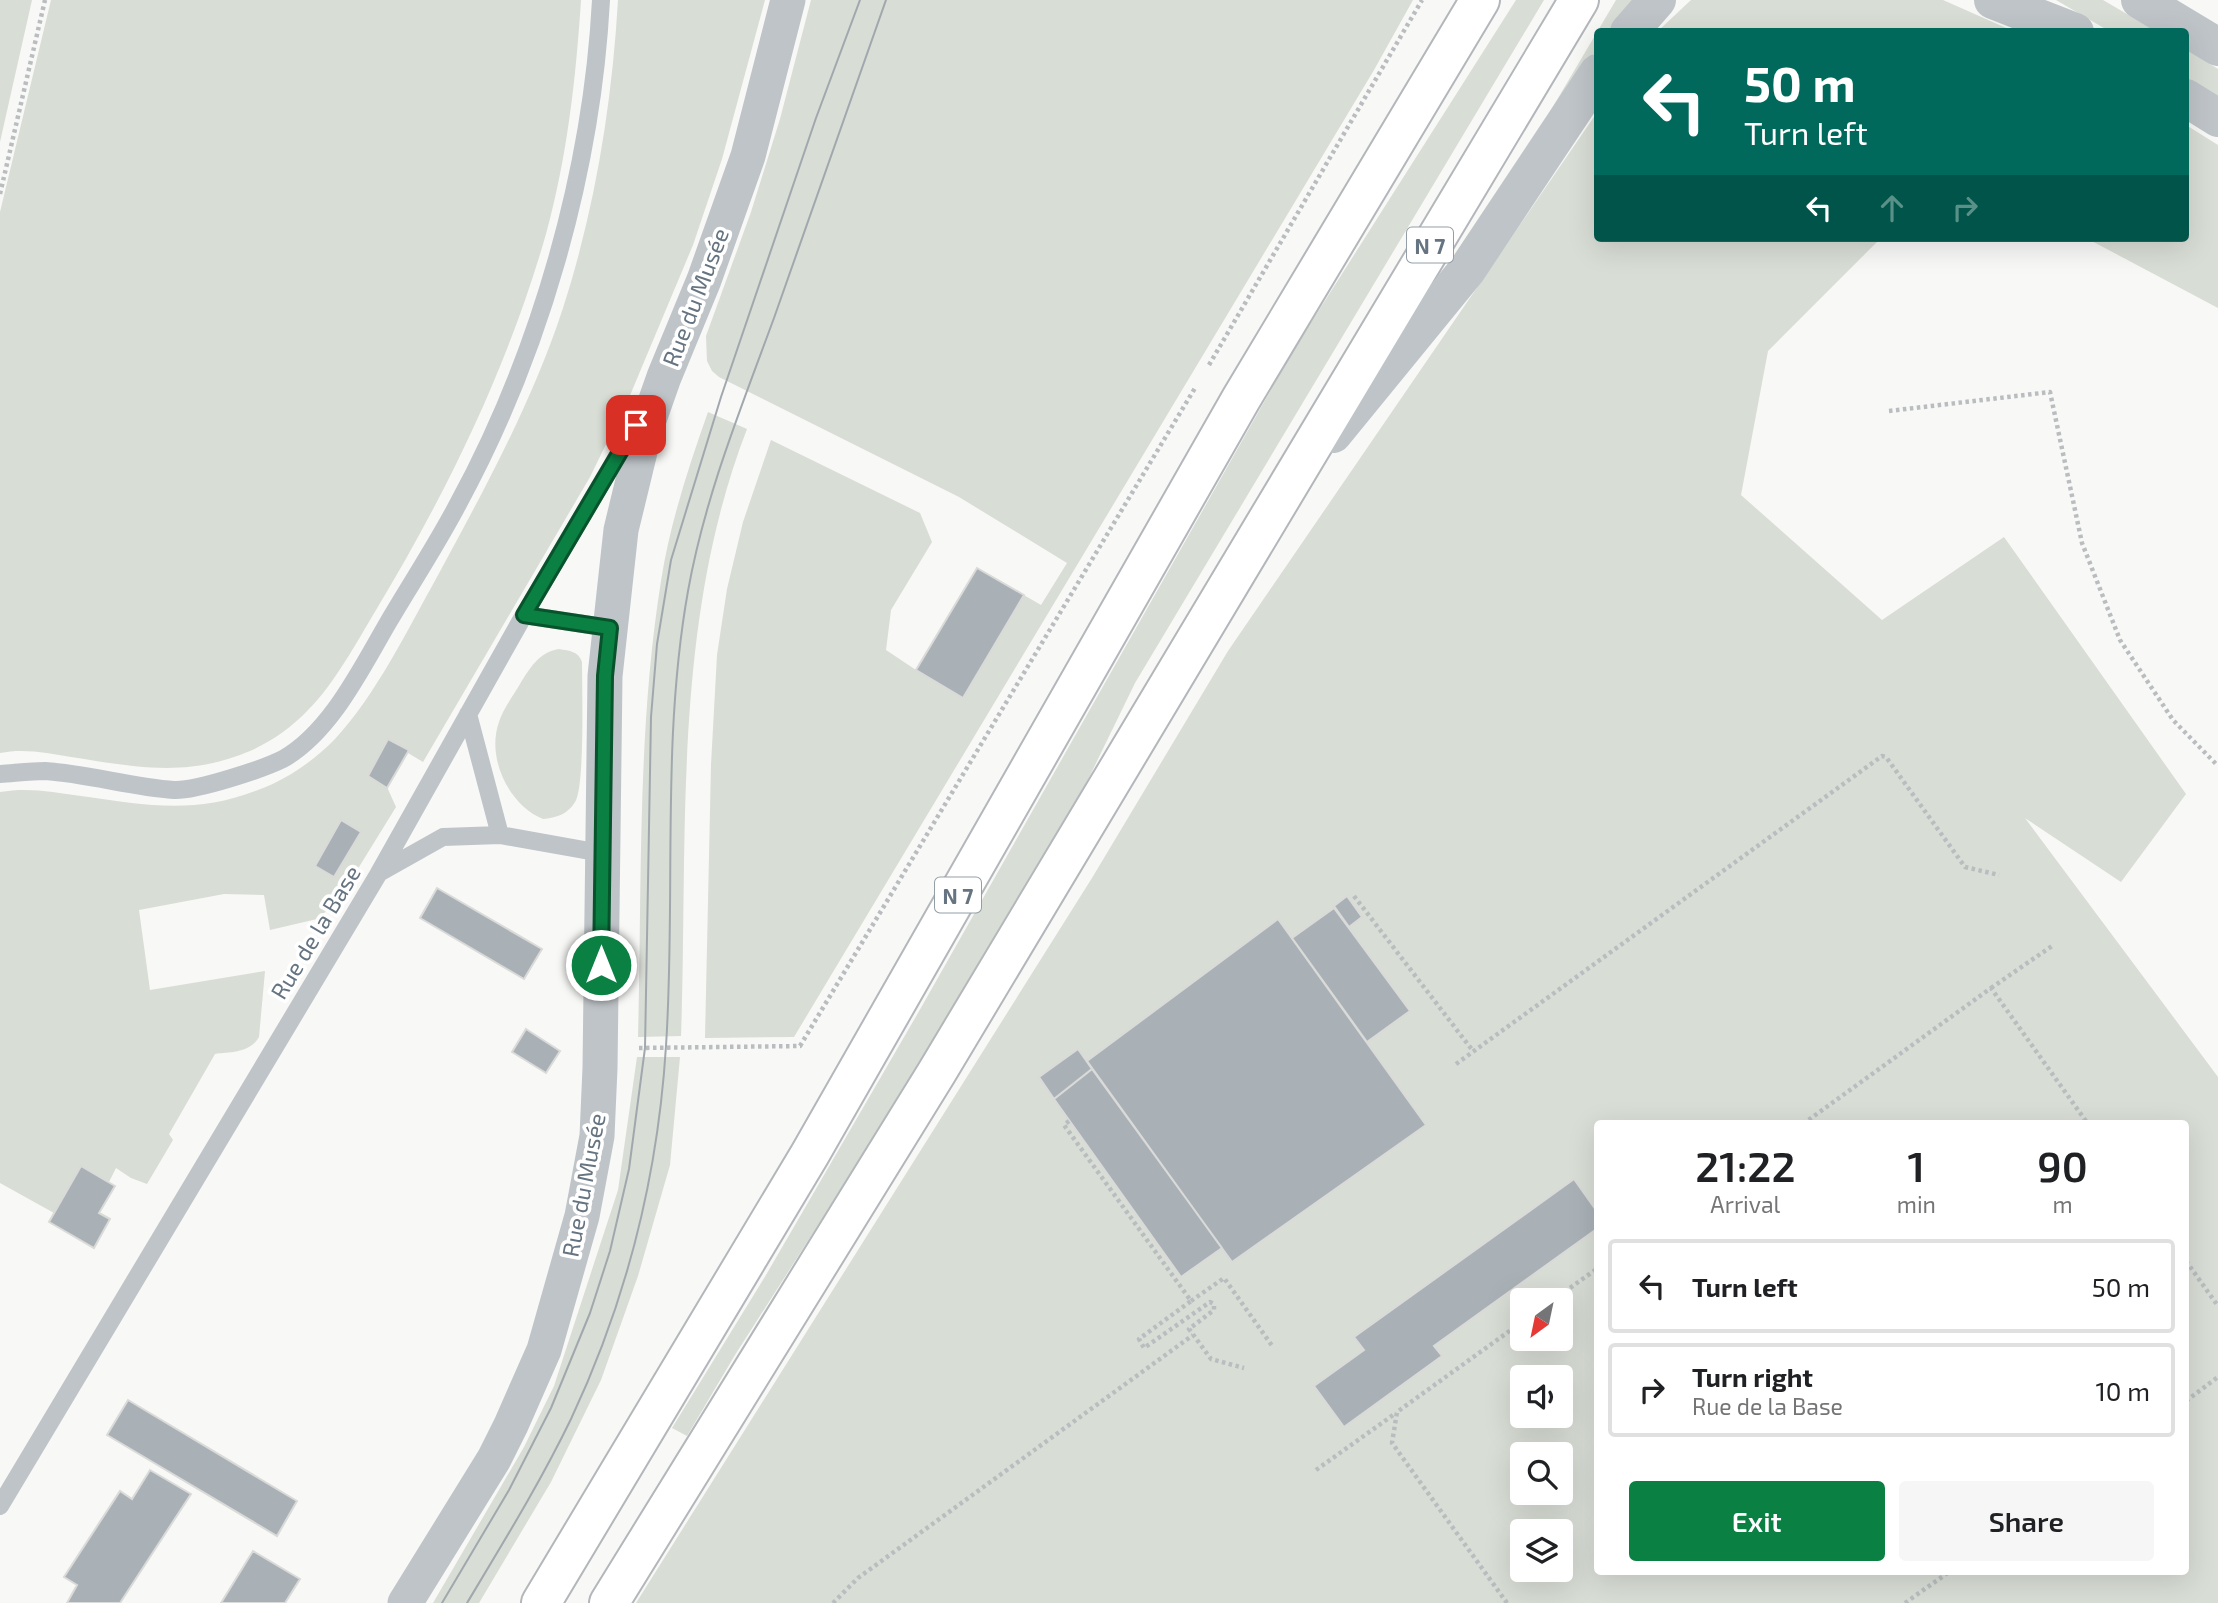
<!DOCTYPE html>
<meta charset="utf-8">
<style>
:root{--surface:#fff;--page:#f6f6f6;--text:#202124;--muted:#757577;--line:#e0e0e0;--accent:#0b8043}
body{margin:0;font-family:"Exo 2",sans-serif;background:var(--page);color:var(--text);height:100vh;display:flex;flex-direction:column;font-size:26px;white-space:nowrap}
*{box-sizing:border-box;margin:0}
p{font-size:23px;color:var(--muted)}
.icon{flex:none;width:38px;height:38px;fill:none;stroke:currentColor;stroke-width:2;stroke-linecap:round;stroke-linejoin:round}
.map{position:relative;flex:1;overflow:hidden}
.sheet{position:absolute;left:1594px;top:1120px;width:595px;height:455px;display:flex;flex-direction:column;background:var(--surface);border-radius:7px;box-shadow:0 7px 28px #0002}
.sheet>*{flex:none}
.guide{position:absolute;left:1594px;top:28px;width:595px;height:214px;border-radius:7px;box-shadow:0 7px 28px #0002;background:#00695c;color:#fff;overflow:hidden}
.needle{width:46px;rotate:213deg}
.controls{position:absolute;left:1510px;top:1288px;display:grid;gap:14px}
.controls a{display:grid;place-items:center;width:63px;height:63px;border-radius:7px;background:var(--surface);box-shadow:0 7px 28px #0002;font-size:35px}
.pin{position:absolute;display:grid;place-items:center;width:60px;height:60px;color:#fff;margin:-30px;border-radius:14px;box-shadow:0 4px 10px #0006}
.me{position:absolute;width:77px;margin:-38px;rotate:0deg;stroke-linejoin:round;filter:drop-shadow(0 0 5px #0008)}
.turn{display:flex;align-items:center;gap:24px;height:147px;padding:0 35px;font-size:32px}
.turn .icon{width:91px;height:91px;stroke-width:2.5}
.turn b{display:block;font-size:49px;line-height:60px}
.lanes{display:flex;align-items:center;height:66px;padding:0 35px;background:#0003;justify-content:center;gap:35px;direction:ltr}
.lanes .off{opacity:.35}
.eta{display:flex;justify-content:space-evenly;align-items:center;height:119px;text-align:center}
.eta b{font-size:42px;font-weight:600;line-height:49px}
.primary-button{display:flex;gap:14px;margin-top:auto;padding:14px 35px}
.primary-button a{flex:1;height:80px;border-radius:7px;background:var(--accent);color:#fff;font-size:28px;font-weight:600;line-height:80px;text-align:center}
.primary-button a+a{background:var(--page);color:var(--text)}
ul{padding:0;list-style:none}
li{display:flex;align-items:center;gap:21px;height:94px;margin:0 14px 10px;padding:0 21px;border:4px solid var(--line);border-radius:7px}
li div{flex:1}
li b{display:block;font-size:26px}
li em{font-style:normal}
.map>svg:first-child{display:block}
</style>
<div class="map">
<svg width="2218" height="1603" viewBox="0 0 2218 1603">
<rect width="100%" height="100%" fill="#f8f8f6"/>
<path fill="#d8ddd5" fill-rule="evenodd" d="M0,0H32L0,142Z
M51,0H581C576,78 567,158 546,234C508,367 447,492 376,610C358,640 333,686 308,710C291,728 272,741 250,751C186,778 136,767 71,757C49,753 23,748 0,753V212Z
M618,0H765L722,159L693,245L631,393L590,477L423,762L408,753L387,787L396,807L338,901L317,919L270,930L264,895L224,894L139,910L150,990L265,971L259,1037C250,1053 231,1052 215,1054L169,1134L173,1140L147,1184L131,1178L116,1168L109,1182L81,1166L54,1213L0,1183V792C28,787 53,792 81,796C146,805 194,815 258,790C286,780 315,760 335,739C376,695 408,629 437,577C484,490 532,403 563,308C595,209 612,104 618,0Z
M811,0H1413L1374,70L794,1037L705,1038L711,765L717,655L727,589L743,522L771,440L920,513L932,542L891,610L886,650L916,670L977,568L1041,605L1067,563L959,497L719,377L712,371L707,361L706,336L751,212L780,119Z
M1516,0H1544L1135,683L1080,796L896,1103L735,1355L687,1436L672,1428L766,1275L918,1013L1293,351Z
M1616,0H1638L1610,31L1598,32V48L1545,120Z
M1691,0H1943L2013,31H1658Z
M2056,0H2103L2156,31H2109Z
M2186,49L2218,69V97L2186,78Z
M1598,111V238H1881L1768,351L1741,495L1882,620L2004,537L2186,794L2121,882L2025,818L2218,1077V1603H636L1092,878L1228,651ZM1598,1124H2186V1572H1598ZM1522,1300H1561V1339H1522ZM1522,1377H1561V1416H1522ZM1522,1454H1561V1493H1522ZM1522,1531H1561V1570H1522Z
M2186,125L2218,145V308L2086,238H2186Z
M708,412L747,429C672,623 688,833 681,1036L638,1037C642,885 637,731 661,581C670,523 689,466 708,412Z
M559,649C570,651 578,651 582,662C582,686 585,788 575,802C568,814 556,818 543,819C509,805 486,758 499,722C503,709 513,696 520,684C530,668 539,652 559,649Z
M637,1057H680L670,1165L638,1276L601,1380L551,1482L479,1603H433L524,1447L554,1386L618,1190Z"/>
<path fill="#a9b1b7" stroke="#dadad8" stroke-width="2" d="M977,568L1024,595L963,698L916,670Z
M388,739L409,750L387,788L368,776Z
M341,820L361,832L334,877L315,866Z
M437,888L542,949L524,979L420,918Z
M1347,896L1362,917L1349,927L1334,906Z
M1334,908L1410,1011L1367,1042L1292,938Z
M1278,919L1426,1125L1232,1262L1087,1061Z
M526,1029L560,1051L546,1073L512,1052Z
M1078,1049L1092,1069L1054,1099L1039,1077Z
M1092,1069L1222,1248L1181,1277L1054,1099Z
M81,1166L115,1186L99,1213L110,1219L94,1248L49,1222Z
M1574,1179L1598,1213V1228L1434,1346L1442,1356L1344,1427L1314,1386L1364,1350L1354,1337Z
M128,1400L297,1501L277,1536L107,1435Z
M150,1470L191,1494L120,1603H67L77,1585L64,1577L120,1491L132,1499Z
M253,1551L300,1579L285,1603H221Z"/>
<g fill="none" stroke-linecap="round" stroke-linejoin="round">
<defs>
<path id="trunk" d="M541,1603L810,1154L1241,399L1480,0
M609,1603L937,1072L1579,0"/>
</defs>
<use href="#trunk" stroke="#b3b7bb" stroke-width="42"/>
<path stroke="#babdc0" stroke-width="4.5" stroke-dasharray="3.5 3.5" stroke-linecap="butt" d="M0,194L45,0
M1209,365L1422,0
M1889,411L2050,392L2082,543L2120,640L2173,720L2218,766
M1354,896L1473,1051
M1991,988L2052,946
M639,1048L800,1046L1195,388
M1456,1064L1882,756L1886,757L1965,867L1999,875
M1069,1121L1064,1125L1191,1301L1139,1339L1144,1348L1210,1302L1214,1304V1310L1189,1329L1211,1359L1244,1368
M1803,1124L1991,988L2088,1124
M2186,1261L2218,1306
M1553,1300L1598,1268
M1191,1301L1224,1278L1273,1347
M2186,1401L2218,1377
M1316,1470L1396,1413
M833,1603L858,1578L1193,1335
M1507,1603L1392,1443L1397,1412L1522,1322
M1905,1603L1949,1572"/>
<path stroke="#bfc4c8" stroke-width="18" d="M524,615L610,628
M468,714L500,835
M0,774C15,773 31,771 45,771C89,774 131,787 174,790C196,791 263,769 283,759C331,732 362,667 389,621C412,582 437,544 458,504C540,353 592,171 601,0
M379,873L443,837L500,835L601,853
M0,1506L379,873L524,615L635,426"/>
<path stroke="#bfc4c8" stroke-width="35" d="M405,1603L494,1459L511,1425L544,1350L582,1216L597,1136L600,1068L605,676L621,530L645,431L664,377L704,280L748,156L788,0"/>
<path stroke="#bfc4c8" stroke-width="38" d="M1993,0L2075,32
M2140,0L2218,47
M1629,32L1657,0
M2186,98L2218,118
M1333,434L1467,270L1598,73"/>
<use href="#trunk" stroke="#fff" stroke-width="38"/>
<path stroke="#a1a8ad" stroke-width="2" d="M442,1603L509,1490L551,1408L590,1313L610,1251L629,1169L645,1048L651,717L657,644L671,560L721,397L816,118L860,0
M467,1603C503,1543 540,1483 571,1419C626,1302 658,1175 666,1046C676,894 661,742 688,591C705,496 741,408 774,318C812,212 849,106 886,0"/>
</g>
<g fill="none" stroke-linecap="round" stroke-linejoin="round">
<defs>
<path id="route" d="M601,965L605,676L610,628L524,615L636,425"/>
</defs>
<use href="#route" stroke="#07532c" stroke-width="18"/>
<use href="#route" stroke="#0b8043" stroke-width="12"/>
</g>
<g text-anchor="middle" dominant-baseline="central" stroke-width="7" stroke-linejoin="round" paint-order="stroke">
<g fill="#fff" stroke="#939ea6" stroke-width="2">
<rect x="1407" y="227.5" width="46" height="35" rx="5"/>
<rect x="935" y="877.5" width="46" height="35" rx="5"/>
</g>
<g font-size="21" font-weight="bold" fill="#657480">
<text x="1430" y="245">N 7</text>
<text x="958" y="895">N 7</text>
</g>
<g font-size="23" fill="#657480" stroke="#fff">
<text transform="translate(695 297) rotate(-69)">Rue du Musée</text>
<text transform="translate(315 932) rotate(-59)">Rue de la Base</text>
<text transform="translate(583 1185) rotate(-79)">Rue du Musée</text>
</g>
</g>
</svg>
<div class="controls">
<a><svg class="needle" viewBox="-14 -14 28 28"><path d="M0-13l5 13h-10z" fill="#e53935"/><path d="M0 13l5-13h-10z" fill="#757577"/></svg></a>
<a><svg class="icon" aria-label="sound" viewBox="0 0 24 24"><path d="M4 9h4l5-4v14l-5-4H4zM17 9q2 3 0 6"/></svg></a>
<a><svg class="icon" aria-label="search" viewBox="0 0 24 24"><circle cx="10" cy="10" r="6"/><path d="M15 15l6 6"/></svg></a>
<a><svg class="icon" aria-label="layers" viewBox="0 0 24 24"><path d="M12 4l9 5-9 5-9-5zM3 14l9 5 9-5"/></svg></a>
</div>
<div class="pin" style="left:636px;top:425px;background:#d93025"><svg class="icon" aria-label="arrive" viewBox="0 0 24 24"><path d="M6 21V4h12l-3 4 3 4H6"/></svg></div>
<svg class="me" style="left:601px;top:965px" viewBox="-20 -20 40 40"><circle r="17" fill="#0b8043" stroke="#fff" stroke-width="3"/><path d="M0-11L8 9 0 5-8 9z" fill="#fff"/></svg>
<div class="guide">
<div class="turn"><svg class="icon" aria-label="left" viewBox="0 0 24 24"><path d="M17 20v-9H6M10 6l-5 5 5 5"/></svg><div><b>50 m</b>Turn left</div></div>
<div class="lanes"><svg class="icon" aria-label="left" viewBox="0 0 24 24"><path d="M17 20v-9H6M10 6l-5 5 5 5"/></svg><svg class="icon off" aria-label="ahead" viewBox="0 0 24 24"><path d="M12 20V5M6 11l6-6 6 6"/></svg><svg class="icon off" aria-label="right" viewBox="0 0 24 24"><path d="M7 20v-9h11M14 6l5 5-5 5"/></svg></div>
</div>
<section class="sheet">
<div class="eta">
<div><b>21:22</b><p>Arrival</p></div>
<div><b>1</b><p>min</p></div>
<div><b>90</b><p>m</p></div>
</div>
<ul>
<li><svg class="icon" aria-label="left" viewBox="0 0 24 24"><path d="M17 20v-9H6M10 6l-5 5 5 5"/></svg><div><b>Turn left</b></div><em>50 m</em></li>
<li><svg class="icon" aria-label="right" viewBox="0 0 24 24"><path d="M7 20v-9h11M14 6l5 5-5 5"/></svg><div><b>Turn right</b><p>Rue de la Base</p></div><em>10 m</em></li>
</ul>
<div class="primary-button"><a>Exit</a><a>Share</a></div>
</section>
</div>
